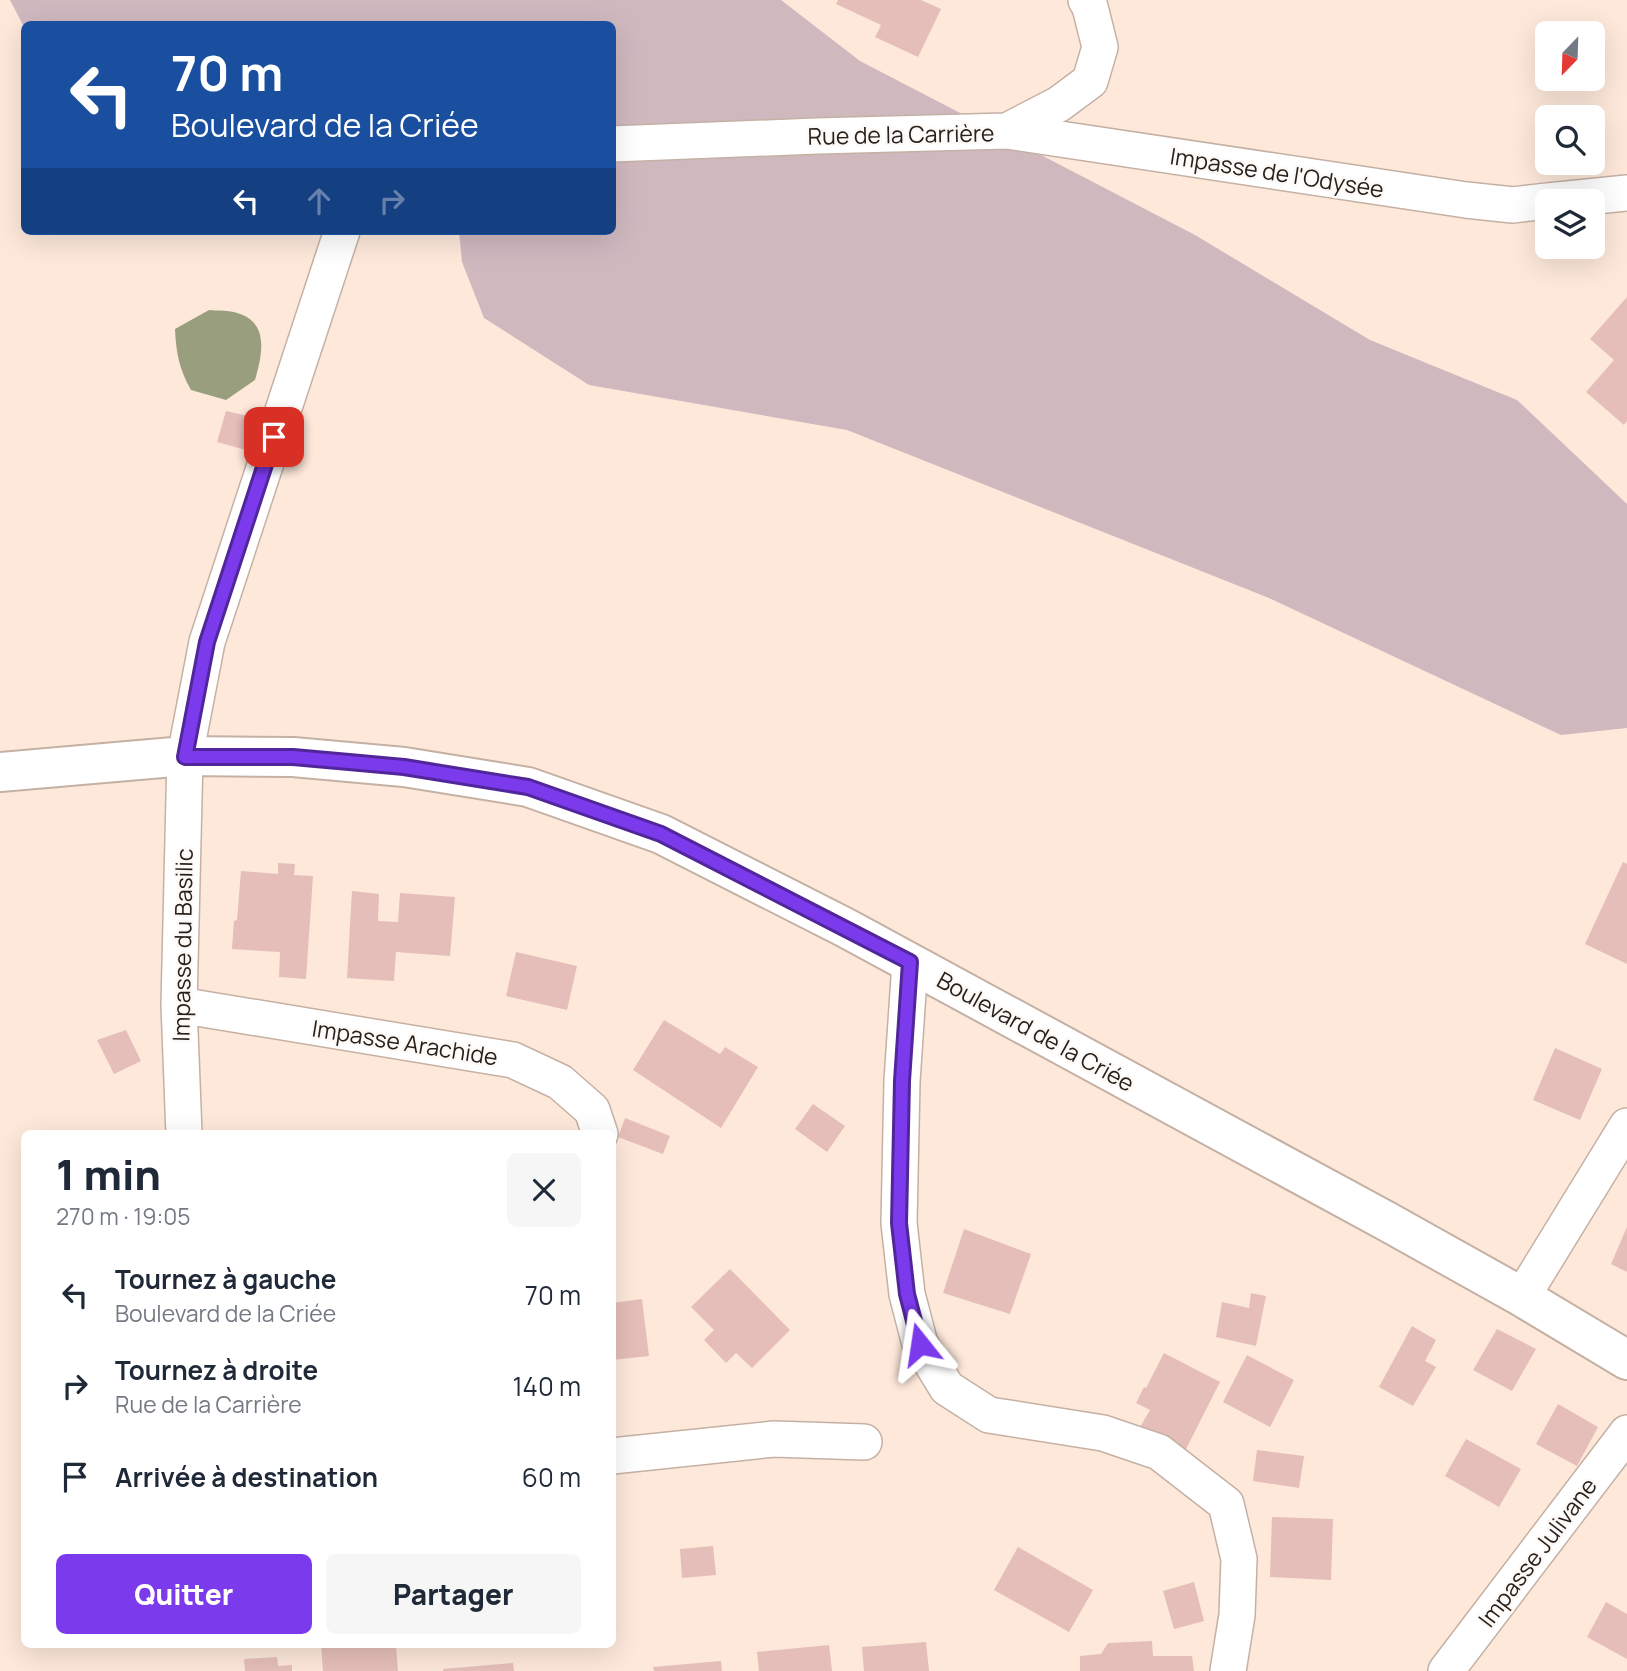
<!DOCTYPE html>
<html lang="fr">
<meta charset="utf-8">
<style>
:root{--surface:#fff;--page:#f6f6f7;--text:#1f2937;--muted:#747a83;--accent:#7c3aed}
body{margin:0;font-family:Manrope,sans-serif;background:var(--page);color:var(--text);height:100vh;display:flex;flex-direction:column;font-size:26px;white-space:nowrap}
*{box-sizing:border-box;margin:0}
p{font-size:23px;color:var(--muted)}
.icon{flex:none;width:38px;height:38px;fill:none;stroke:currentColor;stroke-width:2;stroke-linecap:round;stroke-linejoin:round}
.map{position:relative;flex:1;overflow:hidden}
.sheet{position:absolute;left:21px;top:1130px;width:595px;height:518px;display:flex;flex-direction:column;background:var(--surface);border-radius:10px;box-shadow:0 7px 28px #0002}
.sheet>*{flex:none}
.banner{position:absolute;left:21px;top:21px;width:595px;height:214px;border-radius:10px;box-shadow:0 7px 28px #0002;background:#1a4fa0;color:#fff;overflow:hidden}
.needle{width:46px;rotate:203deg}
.tools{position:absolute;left:1535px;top:21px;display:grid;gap:14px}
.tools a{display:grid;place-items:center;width:70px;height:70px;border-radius:10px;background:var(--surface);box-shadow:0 7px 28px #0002;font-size:35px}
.pin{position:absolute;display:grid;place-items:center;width:60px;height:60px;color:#fff;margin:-30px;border-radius:14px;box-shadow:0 4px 10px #0006}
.me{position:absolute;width:77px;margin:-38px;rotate:345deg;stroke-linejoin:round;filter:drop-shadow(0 0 5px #0008)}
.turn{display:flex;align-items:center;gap:24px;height:147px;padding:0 35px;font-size:32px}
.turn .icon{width:91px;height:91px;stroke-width:2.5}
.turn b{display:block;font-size:49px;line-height:60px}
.lanes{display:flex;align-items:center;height:66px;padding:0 35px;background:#0003;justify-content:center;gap:35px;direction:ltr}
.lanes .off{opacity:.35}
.round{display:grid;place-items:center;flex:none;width:74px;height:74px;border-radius:10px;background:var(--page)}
.head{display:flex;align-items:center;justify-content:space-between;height:119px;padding:0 35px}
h1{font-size:42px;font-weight:800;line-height:52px}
.cta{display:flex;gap:14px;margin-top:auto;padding:14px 35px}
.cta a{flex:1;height:80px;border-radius:10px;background:var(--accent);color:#fff;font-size:28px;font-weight:800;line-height:80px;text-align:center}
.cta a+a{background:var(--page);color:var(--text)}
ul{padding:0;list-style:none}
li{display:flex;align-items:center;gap:21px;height:91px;padding:0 35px}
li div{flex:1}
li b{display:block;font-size:26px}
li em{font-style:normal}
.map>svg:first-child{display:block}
</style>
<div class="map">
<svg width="1627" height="1671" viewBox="0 0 1627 1671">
<rect width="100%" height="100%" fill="#fde8da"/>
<path fill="#d0b8bf" d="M10,0H781L860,61L1195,235L1370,340L1517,400L1627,504V728L1561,735L1269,598L847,430L589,385L484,318L462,262L459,231H612V24H24V27Z"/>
<path fill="#999e7e" d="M209,310C218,311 229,310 237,313C270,322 262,356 255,380L226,400L191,390C179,369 176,352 175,329Z"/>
<path fill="#e5beb9" d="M838,0H921L941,9L918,57L875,37L881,25L836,4Z
M1627,297V421L1624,425L1586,392L1614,360L1590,339Z
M226,411L261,419L246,450L217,442Z
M1623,862L1627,864V964L1585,944Z
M278,863L295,864L294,875L313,876L306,979L279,977L280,952L232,949L234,921L237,920L241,871L278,874Z
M352,891L379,894L378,921L398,922L400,893L455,897L450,956L396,952L394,981L347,978Z
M516,952L577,966L567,1010L506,996Z
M664,1020L720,1054L725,1047L758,1067L721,1128L633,1070Z
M126,1030L141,1061L114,1074L97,1040Z
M1555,1048L1602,1069L1580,1120L1533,1100Z
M813,1104L845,1126L827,1152L795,1129Z
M625,1118L670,1136L663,1154L618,1137Z
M1627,1227V1272L1611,1264Z
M964,1229L1031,1254L1010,1314L943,1293Z
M730,1269L790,1330L752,1368L736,1353L726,1363L704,1340L714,1330L691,1307Z
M1251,1293L1266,1296L1256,1346L1216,1337L1222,1302L1249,1308Z
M642,1299L649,1356L612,1360V1303Z
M1412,1326L1436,1340L1425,1361L1436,1367L1413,1406L1379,1387Z
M1497,1329L1536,1349L1512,1391L1473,1370Z
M1164,1353L1220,1382L1184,1453L1139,1429L1150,1410L1136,1403L1144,1387L1146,1388Z
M1247,1355L1294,1380L1270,1427L1223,1402Z
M1558,1404L1598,1427L1577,1466L1536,1444Z
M1466,1439L1521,1469L1499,1507L1445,1476Z
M1257,1450L1304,1456L1299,1488L1253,1481Z
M1272,1517L1333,1519L1331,1580L1270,1577Z
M713,1546L716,1575L682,1578L680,1549Z
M1018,1547L1093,1590L1069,1632L994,1590Z
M1194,1582L1204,1621L1174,1629L1163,1591Z
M1606,1602L1627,1614V1659L1587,1637Z
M1152,1641L1153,1656H1192L1194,1671H1080V1656L1101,1654L1108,1643Z
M926,1642L929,1671H864L862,1647Z
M321,1645H396L398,1671H323Z
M829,1645L832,1671H759L757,1652Z
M277,1657L278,1666L292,1665V1671H245L244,1659Z
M721,1661L722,1671H654L653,1667Z
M513,1663L514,1671H443V1669Z"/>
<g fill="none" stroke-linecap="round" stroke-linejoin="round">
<defs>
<path id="minor" d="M1007,131L1466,200L1513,205L1547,201
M612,144L817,136L1007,131L1059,104L1090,81L1100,47L1090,7L1086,0
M1548,201L1627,193
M910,963L902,1081L899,1223L907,1294L920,1344L947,1388L989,1415L1103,1433L1159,1452L1226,1504L1239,1559L1237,1615L1228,1671
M179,1005L513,1060L560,1082L592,1110L600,1134
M184,1134L179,1005L185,756L207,642L342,231
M1522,1297L1627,1126
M612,1456L774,1439L864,1442
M1446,1671L1627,1433"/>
<path id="primary" d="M0,772L185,756L293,757L404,767L528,787L661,834L846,928L1388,1222L1522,1297L1627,1360"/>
</defs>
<use href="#minor" stroke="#c5b1a4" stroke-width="38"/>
<use href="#primary" stroke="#c5b1a4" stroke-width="42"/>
<use href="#minor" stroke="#fff" stroke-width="35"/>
<use href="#primary" stroke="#fff" stroke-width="38"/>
</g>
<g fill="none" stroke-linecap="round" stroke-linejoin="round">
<defs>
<path id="route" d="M274,437L207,642L185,757H293L349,762L404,767L528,787L661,834L910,962L902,1081L899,1223L907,1294L920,1344"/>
</defs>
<use href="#route" stroke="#51269a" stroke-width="18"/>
<use href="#route" stroke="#7c3aed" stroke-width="12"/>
</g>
<g text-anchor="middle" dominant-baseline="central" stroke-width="5" stroke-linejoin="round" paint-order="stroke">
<g font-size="23" fill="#261f1a" stroke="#fdf9f6">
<text transform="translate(901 134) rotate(-1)">Rue de la Carrière</text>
<text transform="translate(1277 172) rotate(9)">Impasse de l'Odysée</text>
<text transform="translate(182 945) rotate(-89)">Impasse du Basilic</text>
<text transform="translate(1036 1031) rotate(29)">Boulevard de la Criée</text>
<text transform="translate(405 1042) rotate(9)">Impasse Arachide</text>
<text transform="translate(1537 1552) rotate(-53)">Impasse Julivane</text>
</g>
</g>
</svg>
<div class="tools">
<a><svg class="needle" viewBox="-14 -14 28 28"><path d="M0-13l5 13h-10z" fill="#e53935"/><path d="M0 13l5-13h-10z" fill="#747a83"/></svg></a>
<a><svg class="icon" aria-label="search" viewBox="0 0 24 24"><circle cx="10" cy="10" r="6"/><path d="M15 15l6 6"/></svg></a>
<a><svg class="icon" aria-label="layers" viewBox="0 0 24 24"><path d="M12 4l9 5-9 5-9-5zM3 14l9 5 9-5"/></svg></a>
</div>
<div class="pin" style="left:274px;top:437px;background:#d93025"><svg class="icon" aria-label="arrive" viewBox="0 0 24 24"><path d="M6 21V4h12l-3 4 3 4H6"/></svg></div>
<svg class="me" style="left:920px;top:1344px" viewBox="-20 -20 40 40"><path d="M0-17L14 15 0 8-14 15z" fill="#7c3aed" stroke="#fff" stroke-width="4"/></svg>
<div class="banner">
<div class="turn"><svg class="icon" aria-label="left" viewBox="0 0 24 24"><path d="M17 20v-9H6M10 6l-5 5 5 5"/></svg><div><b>70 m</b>Boulevard de la Criée</div></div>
<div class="lanes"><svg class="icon" aria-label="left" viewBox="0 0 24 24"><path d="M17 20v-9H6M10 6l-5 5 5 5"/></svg><svg class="icon off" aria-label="ahead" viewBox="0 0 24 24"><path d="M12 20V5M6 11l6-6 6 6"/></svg><svg class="icon off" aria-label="right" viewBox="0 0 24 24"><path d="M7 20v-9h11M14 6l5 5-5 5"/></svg></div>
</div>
<section class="sheet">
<div class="head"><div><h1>1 min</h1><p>270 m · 19:05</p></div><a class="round"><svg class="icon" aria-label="close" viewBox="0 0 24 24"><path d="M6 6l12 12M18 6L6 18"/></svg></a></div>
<ul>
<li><svg class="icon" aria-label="left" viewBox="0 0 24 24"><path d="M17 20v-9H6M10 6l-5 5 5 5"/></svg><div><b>Tournez à gauche</b><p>Boulevard de la Criée</p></div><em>70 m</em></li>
<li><svg class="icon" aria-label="right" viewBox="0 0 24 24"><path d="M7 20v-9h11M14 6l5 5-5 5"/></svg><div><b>Tournez à droite</b><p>Rue de la Carrière</p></div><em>140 m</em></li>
<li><svg class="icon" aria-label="arrive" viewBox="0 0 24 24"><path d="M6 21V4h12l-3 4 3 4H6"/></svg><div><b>Arrivée à destination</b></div><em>60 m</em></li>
</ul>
<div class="cta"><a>Quitter</a><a>Partager</a></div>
</section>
</div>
